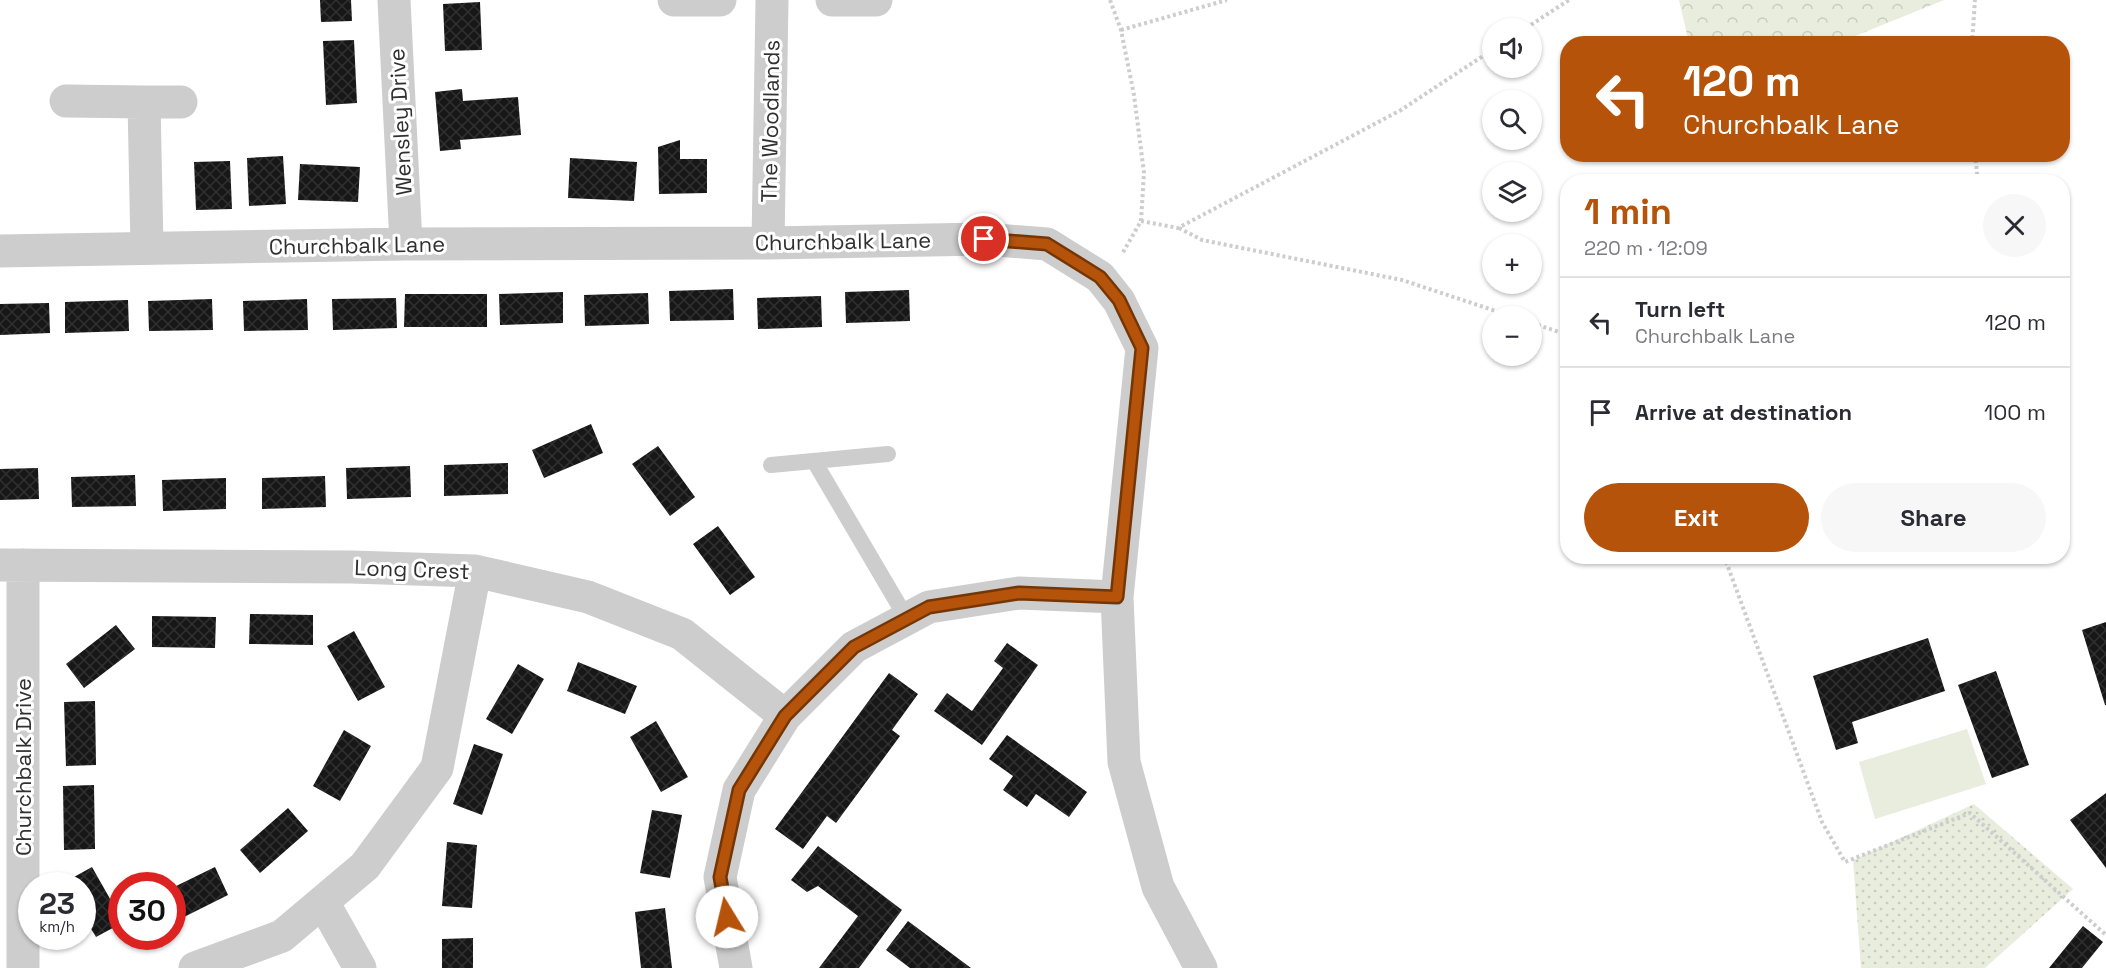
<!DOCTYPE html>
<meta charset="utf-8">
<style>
:root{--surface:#fff;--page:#f7f7f7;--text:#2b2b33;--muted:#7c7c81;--line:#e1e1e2;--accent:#b45309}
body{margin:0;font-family:"Space Grotesk",sans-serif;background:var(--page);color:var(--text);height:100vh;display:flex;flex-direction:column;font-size:22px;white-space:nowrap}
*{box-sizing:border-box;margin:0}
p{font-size:20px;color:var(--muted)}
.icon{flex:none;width:33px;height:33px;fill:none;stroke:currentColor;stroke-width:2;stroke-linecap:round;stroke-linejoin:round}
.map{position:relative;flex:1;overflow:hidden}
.sheet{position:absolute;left:1560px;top:174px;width:510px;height:390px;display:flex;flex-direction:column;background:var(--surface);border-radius:24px;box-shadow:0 2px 4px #0004}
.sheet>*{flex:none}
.banner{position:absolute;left:1560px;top:36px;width:510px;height:126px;border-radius:24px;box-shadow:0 2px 4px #0004;background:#b45309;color:#fff;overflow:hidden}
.controls{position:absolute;left:1482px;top:18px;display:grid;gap:12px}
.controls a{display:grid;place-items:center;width:60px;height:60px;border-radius:50%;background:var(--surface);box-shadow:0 2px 4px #0004;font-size:30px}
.speed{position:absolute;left:18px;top:872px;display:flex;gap:12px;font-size:30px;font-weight:700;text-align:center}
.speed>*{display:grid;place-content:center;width:78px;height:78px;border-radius:50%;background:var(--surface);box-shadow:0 2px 4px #0004;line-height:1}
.speed small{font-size:15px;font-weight:400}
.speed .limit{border:9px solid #d22;background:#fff;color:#111}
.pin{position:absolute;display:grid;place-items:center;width:51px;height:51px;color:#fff;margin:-26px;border:3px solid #fff;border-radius:50%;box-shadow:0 2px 6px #0007}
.me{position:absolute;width:66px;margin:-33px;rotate:351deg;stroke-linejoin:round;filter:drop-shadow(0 0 4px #0008)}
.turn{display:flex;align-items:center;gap:21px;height:126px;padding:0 24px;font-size:27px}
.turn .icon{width:78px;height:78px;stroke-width:2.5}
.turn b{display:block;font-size:42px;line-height:51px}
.round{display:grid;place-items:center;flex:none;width:63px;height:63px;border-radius:32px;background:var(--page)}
.summary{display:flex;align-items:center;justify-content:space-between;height:102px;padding:0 24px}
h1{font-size:36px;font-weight:700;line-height:45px;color:var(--accent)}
.cta{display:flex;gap:12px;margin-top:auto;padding:12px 24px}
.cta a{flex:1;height:69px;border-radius:36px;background:var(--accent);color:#fff;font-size:24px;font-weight:700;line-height:69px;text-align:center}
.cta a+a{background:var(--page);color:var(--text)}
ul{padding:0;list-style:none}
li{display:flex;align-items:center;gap:18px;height:90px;padding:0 24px;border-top:2px solid var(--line)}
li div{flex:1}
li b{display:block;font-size:22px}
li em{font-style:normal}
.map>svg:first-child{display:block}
</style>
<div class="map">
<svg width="2106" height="968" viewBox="0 0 2106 968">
<defs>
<pattern id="grass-dots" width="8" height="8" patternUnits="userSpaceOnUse" patternTransform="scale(1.5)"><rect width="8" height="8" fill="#e8edde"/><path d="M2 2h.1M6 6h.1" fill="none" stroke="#c7ccbf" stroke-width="1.8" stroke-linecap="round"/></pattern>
<pattern id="forest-crowns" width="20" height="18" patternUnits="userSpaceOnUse" patternTransform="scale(1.5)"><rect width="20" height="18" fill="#e8edde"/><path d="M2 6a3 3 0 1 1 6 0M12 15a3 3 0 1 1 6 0" fill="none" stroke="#c7ccbf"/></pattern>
<pattern id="building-cross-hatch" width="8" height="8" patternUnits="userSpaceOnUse" patternTransform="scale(1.5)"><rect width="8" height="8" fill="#171717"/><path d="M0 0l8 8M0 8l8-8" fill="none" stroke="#303030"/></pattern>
</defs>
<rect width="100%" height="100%" fill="#fff"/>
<path fill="url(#grass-dots)" d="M1974,804L2073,889L1985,968H1861L1853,860Z"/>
<path fill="url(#forest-crowns)" d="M1679,0H1944L1838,43H1689Z"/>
<path fill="#e8edde" d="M1967,729L1986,784L1875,819L1859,762Z"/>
<path fill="url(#building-cross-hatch)" d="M320,0H351L352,21L321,22Z
M480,2L482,50L445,51L443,4Z
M354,40L357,103L326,105L323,41Z
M462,89L463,101L518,97L521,135L460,140L461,149L440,151L435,92Z
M680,140V159H707V193L659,194L658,147Z
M283,156L286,204L249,206L247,158Z
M570,158L637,162L634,201L568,198Z
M230,161L232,209L196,210L194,162Z
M300,164L360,167L358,202L298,200Z
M733,289L734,320L670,321L669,291Z
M909,290L910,321L846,323L845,292Z
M563,292V323L500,325L499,294Z
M648,293L649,324L585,326L584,295Z
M405,294H487V327H404Z
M821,296L822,327L758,329L757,298Z
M396,298L397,328L333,330L332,299Z
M212,299L213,330L149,331L148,301Z
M307,299L308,330L244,331L243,301Z
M128,300L129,331L65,333V302Z
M49,303L50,333L0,335V304Z
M591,424L603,453L544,478L532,450Z
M658,446L695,497L670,516L632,464Z
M508,463V494L444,496V465Z
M410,466L411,497L347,499L346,468Z
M38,468L39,499L0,500V469Z
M135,475L136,506L72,507L71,477Z
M325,476L326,507L262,509V478Z
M226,478V509L163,511L162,480Z
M718,526L755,577L730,595L693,544Z
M250,614L313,615V645L249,644Z
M152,616L216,617L215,648L152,647Z
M2106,622V705H2105L2082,630Z
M116,625L135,649L84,688L66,664Z
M354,631L385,687L358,701L327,646Z
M1928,638L1945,691L1852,722L1858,743L1836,750L1813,676Z
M1007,643L1038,665L982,745L934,711L947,693L972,711L1003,668L994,661Z
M578,662L637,686L625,714L567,691Z
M518,664L544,679L512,734L486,719Z
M1996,671L2029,765L1992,778L1958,685Z
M889,673L918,694L892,730L900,736L836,823L827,816L803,849L775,829Z
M95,701L96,765L66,766L64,702Z
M656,721L688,777L661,792L630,737Z
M344,730L371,746L340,801L313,786Z
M1007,735L1087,792L1069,817L1036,794L1027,807L1003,790L1013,776L989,759Z
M474,744L503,754L482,815L453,804Z
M94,785L95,849L64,850L63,786Z
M2106,793V868L2070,820Z
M288,808L308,831L260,873L240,850Z
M652,810L682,815L670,878L640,873Z
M447,842L477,845L472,908L442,906Z
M818,846L902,910L859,968H819L858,916L818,886L807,892L791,880Z
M92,867L122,920V923L96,937L82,914V885H67L65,882Z
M215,867L228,895L172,923V888Z
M665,908L672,968H641L635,912Z
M908,921L971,968H910L886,950Z
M2083,926L2103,942L2082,968H2049Z
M473,938V968H442V939Z"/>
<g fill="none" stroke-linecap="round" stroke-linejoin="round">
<path stroke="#cdcdcd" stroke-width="4" stroke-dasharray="3 3" stroke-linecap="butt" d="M1110,0L1121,30L1134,95L1144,173L1141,221L1122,254
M1526,28L1569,0
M1121,30L1227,0
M1972,44L1975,0
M1975,154L1978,182
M1141,221L1178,228L1401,110L1492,50
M1179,228L1202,240L1402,280L1511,316
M1532,323L1568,335
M1724,556L1822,822L1845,862L1970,813L2106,935"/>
<path stroke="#cdcdcd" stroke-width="16" d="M814,461L907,619
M771,465L888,454"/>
<path stroke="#cdcdcd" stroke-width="33" d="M394,0L406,244
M674,0H720
M832,0H876
M66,101L144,102L147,248
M144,102H181
M768,243L772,0
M0,251L406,244L768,243L984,239L1047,244L1100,277L1119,301L1142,348L1117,597L1124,762L1158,887L1201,968
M0,565L352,567L475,571L588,597L682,634L785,716
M23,565V968
M323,902L360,968
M195,968L282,936L365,866L437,768L475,571
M736,968L720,877L739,790L785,716L854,647L929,607L1019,593L1117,597"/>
</g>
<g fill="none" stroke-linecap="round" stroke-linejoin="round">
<defs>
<path id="route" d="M727,917L720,877L739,790L785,716L854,647L929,607L1019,593L1117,597L1142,348L1119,300L1100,277L1047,244L984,239"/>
</defs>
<use href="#route" stroke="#753606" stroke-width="15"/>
<use href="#route" stroke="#b45309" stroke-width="10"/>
</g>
<g text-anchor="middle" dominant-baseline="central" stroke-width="6" stroke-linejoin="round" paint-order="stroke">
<g font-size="22" fill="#303030" stroke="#fff">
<text transform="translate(770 121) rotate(-89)">The Woodlands</text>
<text transform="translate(400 122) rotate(-93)">Wensley Drive</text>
<text transform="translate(843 241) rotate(-1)">Churchbalk Lane</text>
<text transform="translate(357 245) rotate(-1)">Churchbalk Lane</text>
<text transform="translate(412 569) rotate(2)">Long Crest</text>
<text transform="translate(23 767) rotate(-90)">Churchbalk Drive</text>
</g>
</g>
</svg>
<div class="controls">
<a><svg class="icon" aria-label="sound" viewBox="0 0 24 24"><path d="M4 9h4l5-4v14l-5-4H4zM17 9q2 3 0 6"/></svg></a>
<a><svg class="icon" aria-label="search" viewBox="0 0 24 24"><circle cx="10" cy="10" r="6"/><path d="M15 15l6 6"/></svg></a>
<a><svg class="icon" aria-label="layers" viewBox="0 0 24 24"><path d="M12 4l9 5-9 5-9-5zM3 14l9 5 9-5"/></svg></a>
<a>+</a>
<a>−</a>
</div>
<div class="speed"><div>23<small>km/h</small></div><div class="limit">30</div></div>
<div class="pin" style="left:984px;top:239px;background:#d93025"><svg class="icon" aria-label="arrive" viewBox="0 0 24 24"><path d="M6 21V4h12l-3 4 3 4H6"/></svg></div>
<svg class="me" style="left:727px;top:917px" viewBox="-20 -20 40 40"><circle r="19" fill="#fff"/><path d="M0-13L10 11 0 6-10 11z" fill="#b45309"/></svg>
<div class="banner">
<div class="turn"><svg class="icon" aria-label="left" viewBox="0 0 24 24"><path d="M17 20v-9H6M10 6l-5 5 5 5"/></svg><div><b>120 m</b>Churchbalk Lane</div></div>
</div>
<section class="sheet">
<div class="summary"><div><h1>1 min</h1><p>220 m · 12:09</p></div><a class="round"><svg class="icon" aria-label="close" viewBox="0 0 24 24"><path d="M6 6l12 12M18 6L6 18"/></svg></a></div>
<ul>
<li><svg class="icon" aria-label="left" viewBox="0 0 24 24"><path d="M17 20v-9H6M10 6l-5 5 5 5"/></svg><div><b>Turn left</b><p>Churchbalk Lane</p></div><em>120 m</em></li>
<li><svg class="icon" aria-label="arrive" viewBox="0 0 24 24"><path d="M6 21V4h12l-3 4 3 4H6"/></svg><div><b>Arrive at destination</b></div><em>100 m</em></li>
</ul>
<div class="cta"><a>Exit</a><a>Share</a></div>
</section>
</div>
